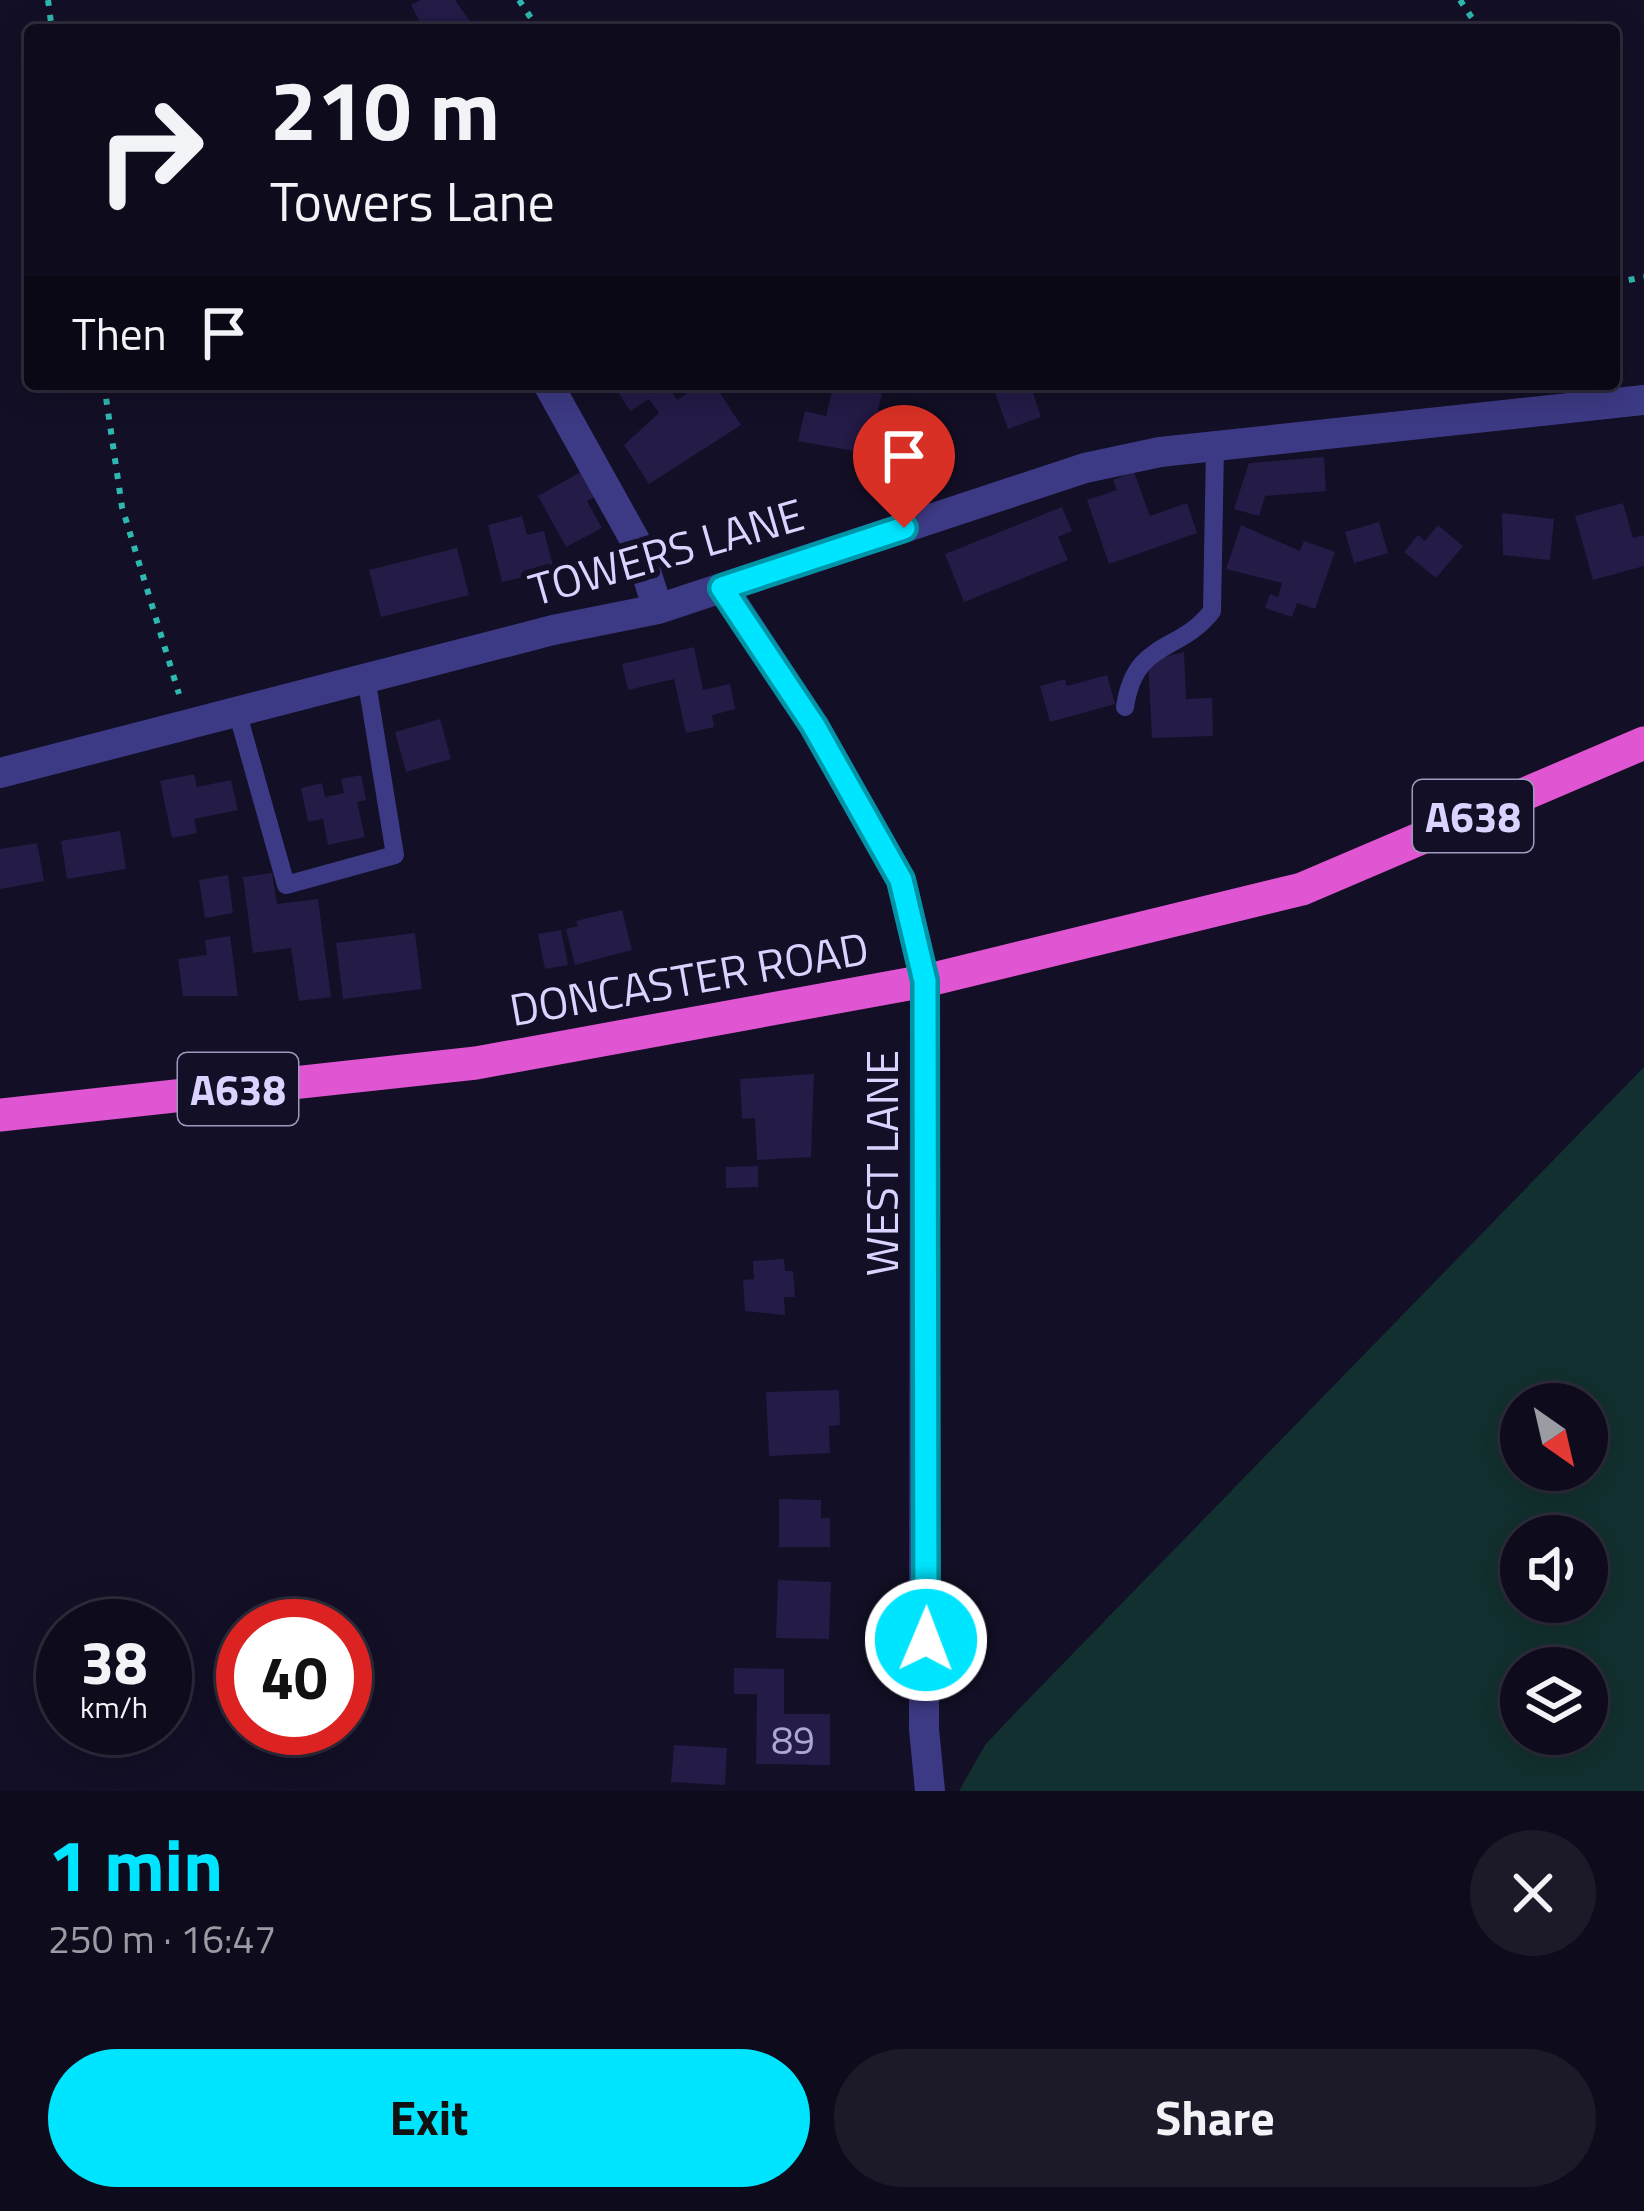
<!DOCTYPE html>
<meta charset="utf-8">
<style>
:root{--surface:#0e0b1c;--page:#1c1929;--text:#f1f3f6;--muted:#9b9ba3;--line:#2e2b3b;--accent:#00e5ff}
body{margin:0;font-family:"Titillium Web",sans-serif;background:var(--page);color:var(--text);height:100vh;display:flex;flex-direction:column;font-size:45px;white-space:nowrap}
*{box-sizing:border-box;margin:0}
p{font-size:39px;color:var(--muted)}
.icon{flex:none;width:66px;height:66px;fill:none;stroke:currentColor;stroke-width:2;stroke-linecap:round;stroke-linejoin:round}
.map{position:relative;height:1791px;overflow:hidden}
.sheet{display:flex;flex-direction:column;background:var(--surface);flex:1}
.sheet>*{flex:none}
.banner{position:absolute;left:24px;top:24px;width:1596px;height:366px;border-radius:12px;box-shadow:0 6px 30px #0003,0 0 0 3px var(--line);background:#0e0b1c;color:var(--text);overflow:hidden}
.needle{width:78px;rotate:146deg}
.controls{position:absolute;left:1500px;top:1383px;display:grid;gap:24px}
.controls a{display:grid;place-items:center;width:108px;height:108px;border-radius:50%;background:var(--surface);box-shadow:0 6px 30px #0003,0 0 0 3px var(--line);font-size:60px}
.speed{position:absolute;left:36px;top:1599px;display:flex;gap:24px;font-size:60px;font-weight:700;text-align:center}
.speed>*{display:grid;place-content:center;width:156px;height:156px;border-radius:50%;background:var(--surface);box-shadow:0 6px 30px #0003,0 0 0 3px var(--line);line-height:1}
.speed small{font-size:30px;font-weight:400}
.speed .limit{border:18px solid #d22;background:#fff;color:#111}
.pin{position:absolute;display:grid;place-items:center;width:102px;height:102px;color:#fff;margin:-123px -51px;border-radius:50% 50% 50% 0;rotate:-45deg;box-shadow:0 0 12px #0007}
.pin .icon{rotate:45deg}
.me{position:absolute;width:132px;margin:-66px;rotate:1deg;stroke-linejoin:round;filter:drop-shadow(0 0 9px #0008)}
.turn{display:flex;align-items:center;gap:42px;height:252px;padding:0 48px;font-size:54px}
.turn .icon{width:156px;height:156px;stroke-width:2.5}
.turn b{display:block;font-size:84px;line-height:102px}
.then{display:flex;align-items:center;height:114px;padding:0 48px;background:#0003;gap:24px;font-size:45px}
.round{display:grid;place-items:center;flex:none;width:126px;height:126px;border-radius:63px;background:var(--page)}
.head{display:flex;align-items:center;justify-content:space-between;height:204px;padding:0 48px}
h1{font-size:72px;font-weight:700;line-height:90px;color:var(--accent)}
.button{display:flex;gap:24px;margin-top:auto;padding:24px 48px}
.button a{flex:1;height:138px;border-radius:72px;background:var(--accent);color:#111;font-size:48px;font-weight:700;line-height:138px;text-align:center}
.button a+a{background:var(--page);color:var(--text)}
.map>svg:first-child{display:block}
</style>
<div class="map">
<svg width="1644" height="1791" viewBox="0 0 1644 1791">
<rect width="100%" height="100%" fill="#130f26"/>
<path fill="#12302f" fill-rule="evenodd" d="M1644,1067V1791H959L985,1745L1016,1712ZM1521,1404H1587V1470H1521ZM1522,1536H1587V1602H1521ZM1521,1668H1587V1734H1521Z"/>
<path fill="#241b47" d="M421,0H455L476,30H424L411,5Z
M613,384H667L677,400L702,384H714L741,425L649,484L624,445L659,413L649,399L630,411Z
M834,384L882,394L878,410L924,421L914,462L798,441L805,411L826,416Z
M992,384H1030L1041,417L1008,429Z
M1324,457L1326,491L1265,496L1259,516L1234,509L1249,463Z
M586,469L600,494L587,501L602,528L566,547L538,496Z
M1134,472L1150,516L1187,503L1197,533L1109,564L1087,500L1117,490L1113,480Z
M1623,503L1633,538L1644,535V566L1593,580L1575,516Z
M1062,507L1072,531L1058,537L1068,560L964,602L945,554Z
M1502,513L1554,519L1550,560L1503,555Z
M522,516L527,535L544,531L554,570L502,582L488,525Z
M1379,522L1388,553L1354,563L1345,532Z
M1241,525L1300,551L1304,541L1335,552L1315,609L1297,603L1292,617L1265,608L1270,594L1278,597L1282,583L1226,569Z
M1438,525L1463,546L1436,578L1404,552L1418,535L1425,541Z
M457,548L469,595L381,617L369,570Z
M694,647L703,690L730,684L735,709L712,715L714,727L686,733L674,679L628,690L622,664Z
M1184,652L1186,699L1212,698L1213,736L1152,738L1148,661Z
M1107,675L1115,704L1050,722L1040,686L1065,679L1067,686Z
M440,719L451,759L406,772L395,732Z
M194,774L197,787L231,780L238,810L194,819L197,833L172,838L160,781Z
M361,775L366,800L357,802L365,837L328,845L323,819L308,822L301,788L322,783L325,797L344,793L341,779Z
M120,831L126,869L67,879L61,841Z
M37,843L44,881L0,889V849Z
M272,873L277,904L318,899L331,997L299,1001L291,948L253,953L243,877Z
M228,875L233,913L205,918L199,880Z
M622,910L632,950L575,965L566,929L578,926L576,921Z
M561,930L568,965L545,969L538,934Z
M415,933L422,989L343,999L336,943Z
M230,936L238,996H183L178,959L207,955L205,940Z
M814,1074L811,1157L757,1160L755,1118L742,1119L740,1079Z
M758,1166V1187L726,1188V1167Z
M784,1259L785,1271H793L795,1297H784L785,1315L745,1311L743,1280L754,1279L753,1261Z
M839,1390L840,1425L829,1426L830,1453L769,1456L766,1392Z
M779,1499L821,1500V1518H830V1547H779Z
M778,1580L831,1582L829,1639L776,1638Z
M734,1668L784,1669V1714H830V1765L756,1764L757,1694H734Z
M674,1745L727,1748L725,1785L671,1782Z"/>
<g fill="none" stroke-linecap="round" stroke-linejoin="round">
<path stroke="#2fb8b0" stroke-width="6" stroke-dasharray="6 9" stroke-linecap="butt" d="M48,0L52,30
M519,0L539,30
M1460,0L1480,30
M1614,283L1644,277
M104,384L122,507L179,694"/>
<path stroke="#3d3a85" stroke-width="18" d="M1125,707C1135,639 1179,654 1212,611L1215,447
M237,711L286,885L395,855L366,677"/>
<path stroke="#3d3a85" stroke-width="30" d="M548,384L637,544L658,609
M723,588L814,726L901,880L925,981
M0,773L553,630L658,609L1085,468L1160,452L1644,400"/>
<path stroke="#3d3a85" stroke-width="30" d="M925,981L924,1729L930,1791"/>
<path stroke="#e055d1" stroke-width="33" d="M0,1115L476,1063L925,981L1302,889L1644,743"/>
</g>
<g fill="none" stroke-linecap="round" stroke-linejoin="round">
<defs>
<path id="route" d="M904,528L722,588L814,726L901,880L925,981L926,1640"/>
</defs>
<use href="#route" stroke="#0095a6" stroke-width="30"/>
<use href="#route" stroke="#00e5ff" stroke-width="21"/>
</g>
<g text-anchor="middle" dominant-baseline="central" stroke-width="12" stroke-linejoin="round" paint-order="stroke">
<g font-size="39" fill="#aca6d1">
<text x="793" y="1739">89</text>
</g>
<g fill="#130f26" stroke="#9e99be" stroke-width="3">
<rect x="1413" y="780" width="120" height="72" rx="9"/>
<rect x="178" y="1053" width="120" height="72" rx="9"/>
</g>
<g font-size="42" font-weight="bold" fill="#d9d4ff">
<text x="1473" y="816">A638</text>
<text x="238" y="1089">A638</text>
</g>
<g font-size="45" fill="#d9d4ff" stroke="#130f26">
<text transform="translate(666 551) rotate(-16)">TOWERS LANE</text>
<text transform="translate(689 978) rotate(-10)">DONCASTER ROAD</text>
<text transform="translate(881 1163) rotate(-90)">WEST LANE</text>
</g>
</g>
</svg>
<div class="controls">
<a><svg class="needle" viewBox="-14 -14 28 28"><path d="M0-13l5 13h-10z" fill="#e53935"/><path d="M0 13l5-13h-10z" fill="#9b9ba3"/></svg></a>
<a><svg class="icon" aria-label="sound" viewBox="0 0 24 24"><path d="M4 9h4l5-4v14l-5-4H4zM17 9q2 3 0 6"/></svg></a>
<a><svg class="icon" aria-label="layers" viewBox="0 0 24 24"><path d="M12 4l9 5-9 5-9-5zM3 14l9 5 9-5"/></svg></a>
</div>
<div class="speed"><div>38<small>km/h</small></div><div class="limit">40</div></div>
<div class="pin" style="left:904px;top:528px;background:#d93025"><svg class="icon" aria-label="arrive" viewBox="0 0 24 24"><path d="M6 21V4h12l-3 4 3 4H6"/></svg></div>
<svg class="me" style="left:926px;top:1640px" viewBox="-20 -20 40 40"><circle r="17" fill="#00e5ff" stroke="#fff" stroke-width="3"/><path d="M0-11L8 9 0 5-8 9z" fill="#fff"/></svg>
<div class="banner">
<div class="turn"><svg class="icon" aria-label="right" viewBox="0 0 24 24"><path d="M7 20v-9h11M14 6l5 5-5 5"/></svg><div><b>210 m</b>Towers Lane</div></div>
<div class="then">Then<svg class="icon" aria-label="arrive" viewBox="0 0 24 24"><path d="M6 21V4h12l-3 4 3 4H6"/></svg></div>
</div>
</div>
<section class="sheet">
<div class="head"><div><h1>1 min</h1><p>250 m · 16:47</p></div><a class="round"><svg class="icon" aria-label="close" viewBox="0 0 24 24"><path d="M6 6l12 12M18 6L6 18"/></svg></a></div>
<div class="button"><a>Exit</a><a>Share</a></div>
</section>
